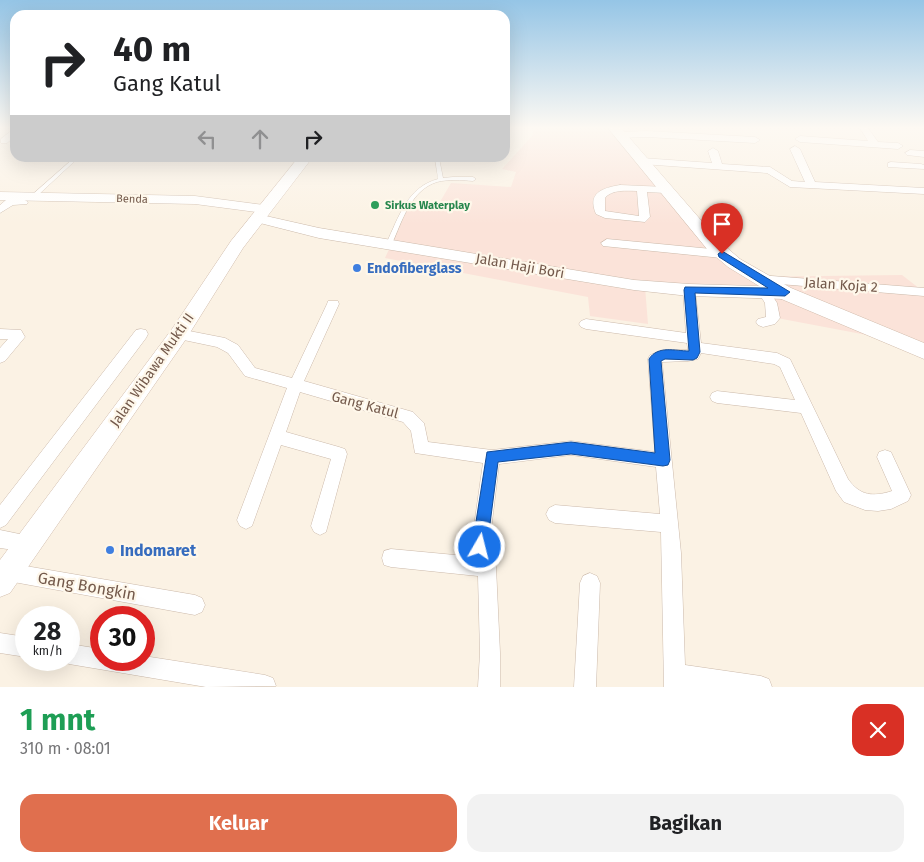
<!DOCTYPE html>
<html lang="id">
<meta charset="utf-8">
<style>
:root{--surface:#fff;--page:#f2f2f2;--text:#202124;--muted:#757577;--accent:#e06f4e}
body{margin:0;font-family:"Fira Sans",sans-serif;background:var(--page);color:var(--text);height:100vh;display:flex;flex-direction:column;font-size:19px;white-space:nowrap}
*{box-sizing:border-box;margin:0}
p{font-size:16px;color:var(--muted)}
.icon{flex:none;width:28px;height:28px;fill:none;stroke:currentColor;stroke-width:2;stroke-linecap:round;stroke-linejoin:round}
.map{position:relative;height:687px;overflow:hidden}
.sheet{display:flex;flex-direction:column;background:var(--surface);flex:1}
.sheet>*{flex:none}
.guide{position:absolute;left:10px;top:10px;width:500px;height:152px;border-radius:15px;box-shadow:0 5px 20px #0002;background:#fff;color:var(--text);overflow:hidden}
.speed{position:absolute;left:15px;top:606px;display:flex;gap:10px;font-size:25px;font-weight:700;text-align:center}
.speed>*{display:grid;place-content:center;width:65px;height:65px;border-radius:50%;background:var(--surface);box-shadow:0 5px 20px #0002;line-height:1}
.speed small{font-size:12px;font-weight:400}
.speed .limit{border:8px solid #d22;background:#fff;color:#111}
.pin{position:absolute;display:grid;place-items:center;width:42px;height:42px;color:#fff;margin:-51px -21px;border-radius:50% 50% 50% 0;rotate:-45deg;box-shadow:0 0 5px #0007}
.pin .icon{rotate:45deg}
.me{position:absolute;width:55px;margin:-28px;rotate:8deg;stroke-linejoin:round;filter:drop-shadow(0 0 4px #0008)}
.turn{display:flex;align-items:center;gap:18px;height:105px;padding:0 20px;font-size:22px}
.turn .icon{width:65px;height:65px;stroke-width:2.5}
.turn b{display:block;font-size:35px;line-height:42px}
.lanes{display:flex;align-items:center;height:48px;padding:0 20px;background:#0003;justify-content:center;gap:25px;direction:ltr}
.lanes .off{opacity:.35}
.round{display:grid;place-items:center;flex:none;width:52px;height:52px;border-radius:15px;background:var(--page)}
.head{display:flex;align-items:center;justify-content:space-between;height:85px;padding:0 20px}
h1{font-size:30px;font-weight:700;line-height:38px;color:#1e9e55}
.primary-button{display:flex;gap:10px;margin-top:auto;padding:10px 20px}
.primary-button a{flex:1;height:58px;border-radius:15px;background:var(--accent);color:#fff;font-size:20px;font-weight:700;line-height:58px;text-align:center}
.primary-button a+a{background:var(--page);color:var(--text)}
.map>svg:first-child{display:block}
</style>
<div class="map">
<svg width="924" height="687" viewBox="0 0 924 687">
<rect width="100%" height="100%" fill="#fbf2e4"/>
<path fill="#fbe3d9" d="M535,128H615L712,248L751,277L902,275L924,292V354L888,339L777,318L760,291L645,287L648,324L590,316L588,297L385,258L410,204L437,207L451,183L511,187L516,172L502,169L532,136Z"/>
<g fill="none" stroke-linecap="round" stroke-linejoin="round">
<defs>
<path id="service" d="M74,158H78L36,197H32V195Z
M435,158H439L443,178L453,177H473L476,179L473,181C461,180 449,179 437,182C411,190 402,221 392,244L389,246L387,245L386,244C399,217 407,187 438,179Z"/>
<path id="minor" d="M15,128V136L7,143H1V139Z
M860,128H868L878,142L898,143L903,146L898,149L800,142L795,139L800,136L868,141Z
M647,131L755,137L760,140L755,143L647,137L620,138L615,135L620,132Z
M795,146L800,149L815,182L924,188V194L790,187L767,173L642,164L637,161L642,158L712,163L708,151L713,148L718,151L722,164L770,167L792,181L805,182L790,149Z
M910,150L924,151V157L907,155L905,153Z
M891,162L921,164L924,165V169L888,167V163Z
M620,185L666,187L671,190L666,193L647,192L650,217L645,222L605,218L596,214C587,193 602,188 620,185ZM637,191L639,216L605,211V198C612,189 627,191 637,191Z
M23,199L28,202L27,204L13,205L0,213V205L6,200Z
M607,239L722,250L728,254L722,258L603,246L601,243Z
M759,275L924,288V296L755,282L753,279L755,276Z
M689,286L695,290L701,343L777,353L790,359L848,479C860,496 873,497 892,491L877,457L879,452L885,450L891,452L911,495L908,501L891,509L878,511L865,510L844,502L836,491L801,413L717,403L712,401L710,397L712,393L717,391L795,400L780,367L774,364L701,353L698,359L688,361L662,362L681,553L685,665L761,676L769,679L772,687H664L661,532L555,523L549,520L546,514L549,508L555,505L660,514L656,467L571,455L499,464L489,547L486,553L480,556L474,553L471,547L483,463L415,453L411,431L403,422L300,392L286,432L339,447L345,449L347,454L326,532L320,535L314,532L311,526L331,459L281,445L252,526L246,529L240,526L237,520L287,388L245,376L228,353L217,347L179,339L174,338L172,334L174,330L179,329L225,338L238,345L255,368L292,378L327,304L328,301H338L339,304L304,381L413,412L424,423L428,442L492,450L571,441L655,452L648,359L650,355L664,350H688L687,343L586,329L581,327L579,324L581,321L586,319L686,333L683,290Z
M764,288L768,289L777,303L780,318L775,324L763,327L758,325L756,322L758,319L766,317L765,303L758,292Z
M0,329L21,330L25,337L5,361L0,363V348L8,339H0Z
M141,329L146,330L148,334L146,338L6,525L0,528V505L136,330Z
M0,530L34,537L37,543L34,549L28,552L0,548Z
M391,549L487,558L494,560L496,567L500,653V687H478L480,653L478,576L391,567L384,565L382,558L384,551Z
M8,563L195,595L202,598L205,605L202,612L195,615L8,581L1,579V565Z
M590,573L597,576L600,583L596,687H574L580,583L583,576Z
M0,633L26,637V657L0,653Z
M69,644L101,649V660H144V656L265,675L273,678L276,686L206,687L69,664L61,660H69Z"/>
<path id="tertiary" d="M0,192L195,196L264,205L271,209L264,213L195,204L0,200Z
M257,214L319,228L634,280L689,284L785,287L791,289L793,293L791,297L785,299L689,296L634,290L319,238L252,221L250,218L252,215Z"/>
<path id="secondary" d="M608,128H621L719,241L740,259L791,288L924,343V359L779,298L728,267L707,249Z
M298,158H312L243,248L186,339L10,593L0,597V560L172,329L231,241Z"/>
</defs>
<use href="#service" stroke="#ccbaab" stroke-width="1"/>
<use href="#minor" stroke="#ccbaab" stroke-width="1"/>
<use href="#tertiary" stroke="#ccbaab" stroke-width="1"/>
<use href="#secondary" stroke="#d1bcac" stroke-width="1"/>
<use href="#service" fill="#fff" fill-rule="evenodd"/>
<use href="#minor" fill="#fff" fill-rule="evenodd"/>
<use href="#tertiary" fill="#fff" fill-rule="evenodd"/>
<use href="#secondary" fill="#fff" fill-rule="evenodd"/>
</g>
<linearGradient id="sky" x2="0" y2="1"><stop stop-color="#95c5e6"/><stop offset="0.57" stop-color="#fdf9f3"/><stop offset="1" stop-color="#fdf9f3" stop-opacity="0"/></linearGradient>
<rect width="924" height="224" fill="url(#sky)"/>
<path fill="#1a73e8" stroke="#114b97" d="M722,251L790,292L785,296L695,293L700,352L697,358L693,360L665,359L661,361L670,460L668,465L663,466L571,454L498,462L487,547L485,552L480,555L474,552L472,547L487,452L571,442L655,453L649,359C658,345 675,351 689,351L684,290L685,287L768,288L719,257L718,254Z"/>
<circle fill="#2e9e5b" stroke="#fef7ea" stroke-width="2" cx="375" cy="205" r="5"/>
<g fill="#3f7fe0" stroke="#fef7ea" stroke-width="2">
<circle cx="357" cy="268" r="5"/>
<circle cx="110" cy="550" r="5"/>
</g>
<g text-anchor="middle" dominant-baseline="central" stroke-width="4.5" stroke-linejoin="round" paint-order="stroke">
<g font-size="11" fill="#73594b" stroke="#fef7ea">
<text transform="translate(132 199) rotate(2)">Benda</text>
</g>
<g font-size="11" font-weight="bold" fill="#27864d" stroke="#fef7ea" text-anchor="start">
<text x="385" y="205">Sirkus Waterplay</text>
</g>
<g font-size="14" fill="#73594b" stroke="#fef7ea">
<text transform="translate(520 266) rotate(10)">Jalan Haji Bori</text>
<text transform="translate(841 285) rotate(4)">Jalan Koja 2</text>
<text transform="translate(152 370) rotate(-55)">Jalan Wibawa Mukti II</text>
<text transform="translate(365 405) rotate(15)">Gang Katul</text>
</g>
<g font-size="14" font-weight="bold" fill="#366cbe" stroke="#fef7ea" text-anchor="start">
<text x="367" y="268">Endofiberglass</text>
</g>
<g font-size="16" font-weight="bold" fill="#366cbe" stroke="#fef7ea" text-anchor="start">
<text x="120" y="550">Indomaret</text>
</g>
<g font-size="16" fill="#73594b" stroke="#fef7ea">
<text transform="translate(87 586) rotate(10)">Gang Bongkin</text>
</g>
</g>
</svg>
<div class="speed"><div>28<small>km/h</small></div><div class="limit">30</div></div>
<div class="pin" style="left:722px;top:254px;background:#d93025"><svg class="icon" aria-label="arrive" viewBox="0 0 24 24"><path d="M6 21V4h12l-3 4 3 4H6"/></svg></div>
<svg class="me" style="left:480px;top:547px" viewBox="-20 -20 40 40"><circle r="17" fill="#1a73e8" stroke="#fff" stroke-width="3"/><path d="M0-11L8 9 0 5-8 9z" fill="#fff"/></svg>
<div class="guide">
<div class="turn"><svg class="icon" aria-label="right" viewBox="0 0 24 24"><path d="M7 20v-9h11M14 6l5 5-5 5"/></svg><div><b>40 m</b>Gang Katul</div></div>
<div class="lanes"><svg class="icon off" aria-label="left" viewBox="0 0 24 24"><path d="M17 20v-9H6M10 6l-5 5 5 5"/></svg><svg class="icon off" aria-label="ahead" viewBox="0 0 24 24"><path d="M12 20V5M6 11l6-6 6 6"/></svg><svg class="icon" aria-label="right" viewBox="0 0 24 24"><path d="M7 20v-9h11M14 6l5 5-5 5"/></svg></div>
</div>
</div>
<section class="sheet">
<div class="head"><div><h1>1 mnt</h1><p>310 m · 08:01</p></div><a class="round" style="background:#d93025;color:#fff"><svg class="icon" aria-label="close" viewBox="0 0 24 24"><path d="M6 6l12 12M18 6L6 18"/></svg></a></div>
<div class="primary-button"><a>Keluar</a><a>Bagikan</a></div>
</section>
